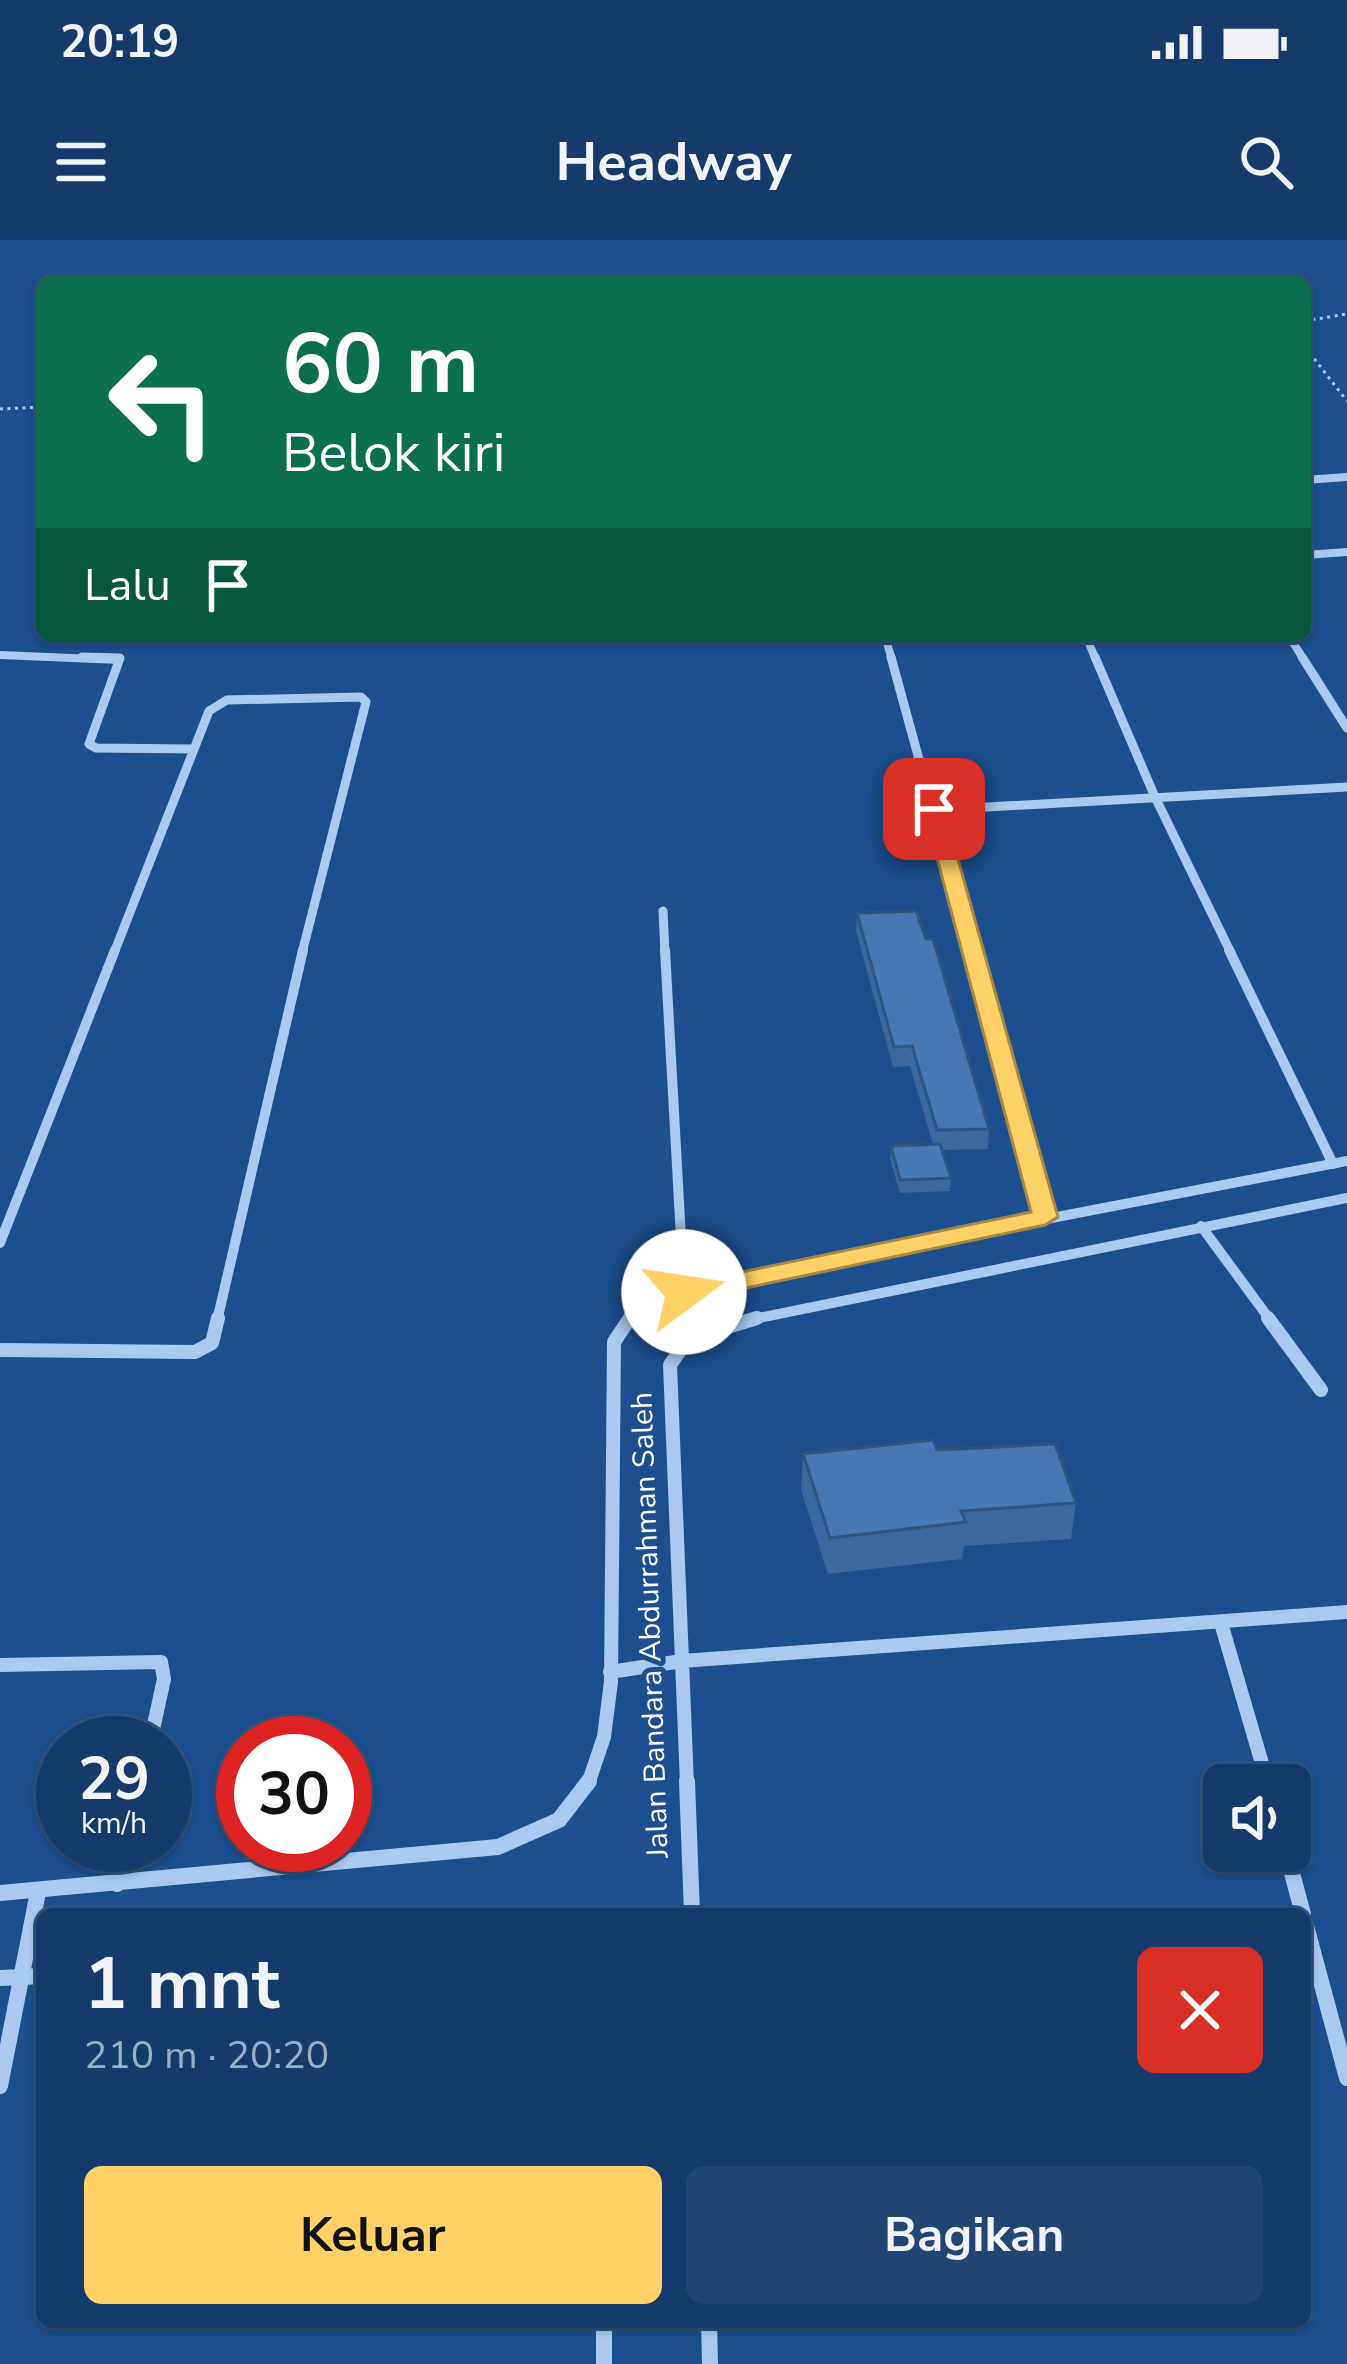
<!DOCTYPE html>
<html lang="id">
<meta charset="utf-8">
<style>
:root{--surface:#143b6b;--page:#214673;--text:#f1f3f6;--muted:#9dadc1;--line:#33557e;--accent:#ffd166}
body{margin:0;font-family:"Nunito Sans",sans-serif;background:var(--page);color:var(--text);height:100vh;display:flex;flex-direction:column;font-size:45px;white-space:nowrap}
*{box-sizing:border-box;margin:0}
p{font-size:39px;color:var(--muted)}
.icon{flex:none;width:66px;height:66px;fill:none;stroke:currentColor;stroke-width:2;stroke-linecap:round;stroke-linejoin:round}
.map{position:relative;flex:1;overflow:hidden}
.drawer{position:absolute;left:36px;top:1668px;width:1275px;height:420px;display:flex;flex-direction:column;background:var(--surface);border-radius:18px;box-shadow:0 3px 9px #0004,0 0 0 3px var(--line)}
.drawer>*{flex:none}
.banner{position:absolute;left:36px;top:36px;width:1275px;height:366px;border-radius:18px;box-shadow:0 3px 9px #0004,0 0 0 3px var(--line);background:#0b6e4f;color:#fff;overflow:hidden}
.controls{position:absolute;left:1203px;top:1524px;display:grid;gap:24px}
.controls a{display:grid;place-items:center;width:108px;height:108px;border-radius:18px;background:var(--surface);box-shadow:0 3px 9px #0004,0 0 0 3px var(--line);font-size:60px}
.speed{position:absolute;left:36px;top:1476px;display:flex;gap:24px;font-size:60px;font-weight:700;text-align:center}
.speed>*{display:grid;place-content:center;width:156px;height:156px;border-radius:50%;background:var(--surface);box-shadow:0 3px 9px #0004,0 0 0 3px var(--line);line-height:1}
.speed small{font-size:30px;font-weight:400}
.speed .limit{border:18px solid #d22;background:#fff;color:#111}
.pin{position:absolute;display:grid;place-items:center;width:102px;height:102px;color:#fff;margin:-51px;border-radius:24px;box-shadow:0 6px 18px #0006}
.me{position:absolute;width:132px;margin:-66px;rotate:76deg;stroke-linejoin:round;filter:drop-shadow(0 0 9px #0008)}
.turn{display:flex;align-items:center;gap:42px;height:252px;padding:0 48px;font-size:54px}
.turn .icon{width:156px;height:156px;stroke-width:2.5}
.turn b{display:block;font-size:84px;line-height:102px}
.then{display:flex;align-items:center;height:114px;padding:0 48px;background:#0003;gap:24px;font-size:45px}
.round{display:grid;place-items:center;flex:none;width:126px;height:126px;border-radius:18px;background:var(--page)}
.summary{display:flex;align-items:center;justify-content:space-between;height:204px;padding:0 48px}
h1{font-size:72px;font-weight:700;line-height:90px}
.cta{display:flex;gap:24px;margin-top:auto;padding:24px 48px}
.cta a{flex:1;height:138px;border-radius:18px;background:var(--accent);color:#111;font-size:48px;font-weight:700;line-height:138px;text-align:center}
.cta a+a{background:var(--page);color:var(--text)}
.status{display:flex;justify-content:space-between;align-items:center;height:84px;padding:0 60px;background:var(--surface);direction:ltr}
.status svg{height:33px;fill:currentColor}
header{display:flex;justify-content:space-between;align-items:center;height:156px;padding:0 48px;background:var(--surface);font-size:54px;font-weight:700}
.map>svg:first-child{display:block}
</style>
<div class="status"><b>20:19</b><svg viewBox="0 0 49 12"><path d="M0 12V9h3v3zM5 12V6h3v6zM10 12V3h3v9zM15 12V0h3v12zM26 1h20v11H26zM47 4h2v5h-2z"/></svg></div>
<header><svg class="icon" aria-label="menu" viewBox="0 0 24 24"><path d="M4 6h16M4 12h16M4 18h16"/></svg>Headway<svg class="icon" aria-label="search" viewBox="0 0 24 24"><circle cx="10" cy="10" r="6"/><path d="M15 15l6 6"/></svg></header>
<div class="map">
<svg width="1347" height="2124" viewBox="0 0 1347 2124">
<rect width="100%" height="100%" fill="#1b4f8f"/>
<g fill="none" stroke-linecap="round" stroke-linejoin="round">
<path stroke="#a9c9ee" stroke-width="3" stroke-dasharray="3 4.5" stroke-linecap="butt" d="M1305,81L1347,74
M1305,107L1347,161
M0,169L42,167
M40,187L42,183"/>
<path stroke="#a9c9ee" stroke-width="4.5" stroke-dasharray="3 4.5" stroke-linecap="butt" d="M41,184L37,191L42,196"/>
<path stroke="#a9c9ee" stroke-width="8" d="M1305,240L1347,237
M1305,315L1347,312
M885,396L892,420
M1086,396L1096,420
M1289,396L1304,420
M0,415L119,420"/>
<path stroke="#a9c9ee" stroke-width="9" d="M82,417L120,418L89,504L96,508L194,509
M891,417L972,713
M1095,417L1155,557L1231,713
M1302,417L1347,488
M934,570L1347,547
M663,671L665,713
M114,713L209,471L227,460L361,457L366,462L302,713"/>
<path stroke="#a9c9ee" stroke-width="10" d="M665,710L684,1052
M971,710L1045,977
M1229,710L1333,924
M1201,986L1271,1081
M0,1003L115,710
M630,1078L710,1044L1347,921
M630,1078L639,1081
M217,1081L303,710
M744,1081L1347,958"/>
<path stroke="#a9c9ee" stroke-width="14" d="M631,1078L688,1099
M1268,1078L1321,1150
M688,1099L757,1078
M0,1110L195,1112L212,1103L218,1078
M1221,1383L1268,1544
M0,1425L161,1422L164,1439L150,1503
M610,1432L682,1421L1347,1372
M588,1544L604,1497L611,1442L614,1102L630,1078
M687,1544L670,1125L688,1099"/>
<path stroke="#a9c9ee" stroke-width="16" d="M687,1541L692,1674
M1286,1611L1303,1674
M117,1644L126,1605
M0,1653L498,1607L559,1580L589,1541
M1305,1682L1347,1838
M0,1738L42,1736
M0,1846L38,1652
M604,2082V2124
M709,2082L710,2124"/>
</g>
<path fill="#3a679d" d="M857,673L989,889L988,909L942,910L951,938L950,951L900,953L890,919L891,906L933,905L910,826L893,827L856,691Z
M937,1210L1076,1263L1071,1299L964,1306L962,1319L828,1334L801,1250L803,1214Z"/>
<path fill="#4478b7" stroke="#305480" stroke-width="3" d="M916,671L926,699H933L989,889L937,890L912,806L894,807L857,673Z
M940,904L951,938L900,940L891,906Z
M933,1200L937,1210L1055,1204L1076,1263L961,1271L966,1282L830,1298L803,1214Z"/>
<path fill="#ffd166" stroke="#a68842" stroke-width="3" d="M934,563L944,569L1058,977L1045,985L684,1061L675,1058L671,1052L684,1044L1031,972L924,569Z"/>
<g text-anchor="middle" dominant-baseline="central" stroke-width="10" stroke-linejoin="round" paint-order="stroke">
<g font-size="30" fill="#fff" stroke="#1b4f8f">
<text transform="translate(650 1385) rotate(-92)">Jalan Bandara Abdurrahman Saleh</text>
</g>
</g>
</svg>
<div class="controls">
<a><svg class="icon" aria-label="sound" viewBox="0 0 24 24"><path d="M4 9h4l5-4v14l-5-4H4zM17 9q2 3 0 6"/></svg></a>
</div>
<div class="speed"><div>29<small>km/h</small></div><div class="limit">30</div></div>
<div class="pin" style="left:934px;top:569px;background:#d93025"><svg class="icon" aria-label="arrive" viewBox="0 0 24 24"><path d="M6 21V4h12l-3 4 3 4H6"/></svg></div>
<svg class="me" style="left:684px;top:1052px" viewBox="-20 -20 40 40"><circle r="19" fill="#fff"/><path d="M0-13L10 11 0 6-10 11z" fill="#ffd166"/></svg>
<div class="banner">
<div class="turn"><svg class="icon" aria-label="left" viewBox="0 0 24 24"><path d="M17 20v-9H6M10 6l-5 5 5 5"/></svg><div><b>60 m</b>Belok kiri</div></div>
<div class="then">Lalu<svg class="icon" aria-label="arrive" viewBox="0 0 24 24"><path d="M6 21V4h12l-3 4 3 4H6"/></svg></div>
</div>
<section class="drawer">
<div class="summary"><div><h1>1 mnt</h1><p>210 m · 20:20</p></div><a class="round" style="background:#d93025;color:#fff"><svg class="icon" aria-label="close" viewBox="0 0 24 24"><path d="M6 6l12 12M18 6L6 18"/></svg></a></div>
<div class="cta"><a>Keluar</a><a>Bagikan</a></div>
</section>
</div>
